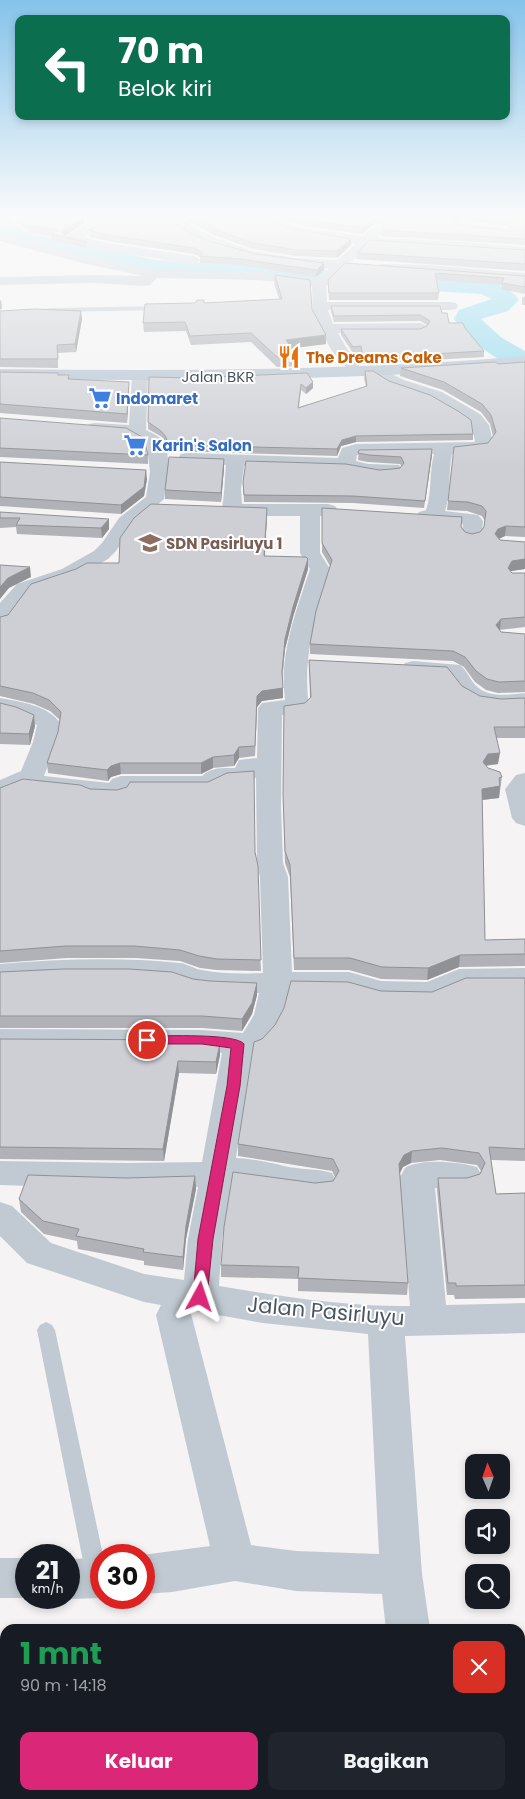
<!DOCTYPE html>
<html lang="id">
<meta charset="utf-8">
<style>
:root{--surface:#171b24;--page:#20242c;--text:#f1f3f6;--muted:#9ea1a6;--accent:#db2777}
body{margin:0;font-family:Poppins,sans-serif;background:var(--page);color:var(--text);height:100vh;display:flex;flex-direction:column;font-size:19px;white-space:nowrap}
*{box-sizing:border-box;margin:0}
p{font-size:16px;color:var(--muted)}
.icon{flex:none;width:28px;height:28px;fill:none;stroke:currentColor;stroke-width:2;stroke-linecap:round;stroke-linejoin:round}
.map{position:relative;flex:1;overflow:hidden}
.drawer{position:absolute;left:0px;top:1624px;width:525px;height:176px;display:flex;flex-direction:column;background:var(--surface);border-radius:15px 15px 0 0;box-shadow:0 2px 8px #0003}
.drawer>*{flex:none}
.hud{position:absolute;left:15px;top:15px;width:495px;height:105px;border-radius:10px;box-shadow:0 2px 8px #0003;background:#0b6e4f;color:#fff;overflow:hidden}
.needle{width:32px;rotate:358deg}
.fabs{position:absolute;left:465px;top:1454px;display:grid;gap:10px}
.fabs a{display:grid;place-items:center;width:45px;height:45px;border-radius:10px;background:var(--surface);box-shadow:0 2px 8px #0003;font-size:25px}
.speed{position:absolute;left:15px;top:1544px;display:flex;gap:10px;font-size:25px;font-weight:700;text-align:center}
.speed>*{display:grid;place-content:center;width:65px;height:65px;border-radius:50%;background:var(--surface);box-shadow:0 2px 8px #0003;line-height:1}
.speed small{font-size:12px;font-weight:400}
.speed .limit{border:8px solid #d22;background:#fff;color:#111}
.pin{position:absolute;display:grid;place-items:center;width:42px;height:42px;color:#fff;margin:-21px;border:2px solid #fff;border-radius:50%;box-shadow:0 1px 5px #0007}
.me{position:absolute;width:55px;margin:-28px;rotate:5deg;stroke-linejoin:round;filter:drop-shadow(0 0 4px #0008)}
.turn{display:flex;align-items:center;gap:18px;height:105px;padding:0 20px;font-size:22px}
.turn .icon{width:65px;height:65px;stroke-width:2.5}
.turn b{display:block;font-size:35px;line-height:42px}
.round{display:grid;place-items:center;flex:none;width:52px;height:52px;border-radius:10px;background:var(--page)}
.headline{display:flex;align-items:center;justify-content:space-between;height:85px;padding:0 20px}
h1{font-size:30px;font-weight:700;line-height:38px;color:#1e9e55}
.button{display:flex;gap:10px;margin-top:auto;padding:10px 20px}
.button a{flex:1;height:58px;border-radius:10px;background:var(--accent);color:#fff;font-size:20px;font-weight:700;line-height:58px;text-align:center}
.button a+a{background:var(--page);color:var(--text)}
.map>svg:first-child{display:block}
</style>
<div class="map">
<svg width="525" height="1799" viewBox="0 0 525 1799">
<rect width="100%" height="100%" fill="#f5f3f3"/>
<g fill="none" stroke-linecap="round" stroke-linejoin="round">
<path fill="#90daee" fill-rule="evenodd" d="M0,216H8L12,223L29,233L156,260L477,279C494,283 509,285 519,300L508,311L481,319L502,338L525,351V370C498,363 470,342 454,319L459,310L492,299L481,294L156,274L14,243L0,234Z"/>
<path fill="#c1cad2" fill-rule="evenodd" d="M164,306L168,308L167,310L50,312L33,316L0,317V313L33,312L50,308Z
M46,1322L52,1325L55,1330L103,1555H101V1584L97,1586L90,1583L86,1576L37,1330L40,1325Z"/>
<path fill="#c1cad2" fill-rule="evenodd" d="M85,216H97L100,224L93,233L84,237L107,243L194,256L201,260L194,264L107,251L66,241L64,238C70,231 80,231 86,224Z
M259,216H274L284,222L303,228L363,236L386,216H399L377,238L439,241C453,224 461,216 483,216L461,232L453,241L525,247V255L369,245L326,286L327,302H451L456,303L458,306L456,309L451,310H328L333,324L420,323L425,325L428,328L425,331L420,333H338L347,349L360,364L358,367H346L332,351L313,317L312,286L264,280L157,278L150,285L145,286L94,283L0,285V277L94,275L143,276L82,263L0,241V233L84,255L153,270L264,272L317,280L355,244C331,241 273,236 259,216Z
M381,264L427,265L525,273V281L376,271L374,268Z
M378,367L404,380L442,392L480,414L489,425L493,442L486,451L474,453L452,454C448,473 451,493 445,511L478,515L483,521L482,536L479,540L472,542L465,540L462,536L463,524L419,520L416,516L419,512L426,510C432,493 429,472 434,454L357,455L356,461L368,464L399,465L402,469L399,473C380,478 364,471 346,469C312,466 278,467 244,466L241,489L242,504H328L335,506L338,510L335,514L320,516V553L330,569C316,617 302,656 309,707L305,712L282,715L281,806L283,863L288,877L292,972H349L381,981L427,982L459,969L525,968V988H464L431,1002L380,1001L348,992L289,991C284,1014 277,1046 252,1053L236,1158C253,1159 268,1162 284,1166C300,1170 316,1168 332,1173L337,1182L332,1191C309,1198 286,1189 263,1186C253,1184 243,1183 232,1182L222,1239L219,1286C279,1296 349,1307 410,1306L400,1177L405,1168C421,1158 459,1162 477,1167L482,1176L477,1185L465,1189L435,1188L446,1305L525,1303V1333L405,1336L422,1574L430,1629H386L382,1594L296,1591L235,1581L172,1592L144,1594V1555H142L210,1546L156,1315L161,1305L144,1302L27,1263L0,1236V1202L12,1206L51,1243L144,1274L184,1280L188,1239L198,1187L127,1189L0,1185V1161L127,1163L202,1162L222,1053L202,1050L0,1049V1029L202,1030L243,1033L254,1015L259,993C238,994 216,992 194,989C187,987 180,983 173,982C115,976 57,978 0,982V964C60,959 120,957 180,963C188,964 194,969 202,970C222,974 242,974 263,973L260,877L257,863L256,777L254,780C244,783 232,780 223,783C218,785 215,789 208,791H130L127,796C111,800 94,798 80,794C66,789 50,792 36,788L33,784L0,797V780L21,771L33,742L37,725L18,716L0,712V698C21,702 48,705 61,724L57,742L44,776L109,783L112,779L121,776H202C211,767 223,768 235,768L239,760L257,758L258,708L262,703L285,700C279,654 296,612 310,569L300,553V516H231L224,514L221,510C224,506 225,474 226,465L181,462L178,458L181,454L187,453L338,458L342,448L356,444L475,442L472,426L468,422C456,414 443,406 430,400C413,392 381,388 370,372L372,369ZM190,1310L263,1323L368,1334L379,1554L296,1551L251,1545Z
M140,371L146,373L148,376L146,430C152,433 162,437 165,444C171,461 167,482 164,499L133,526L116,551L108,559L76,577L31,592L23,601L8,624L0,625V603L17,584L62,569L94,551L102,543L119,518L146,497L150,472L147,446C129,431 110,437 89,432L86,428L89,424L95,423L129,425L132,376L134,373Z
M413,661L460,665C466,670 468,675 472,681C484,699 507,695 525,693V707C489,710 466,710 447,676L405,673L402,668L405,663Z
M525,773V826L516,823L512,818L505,789L516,775Z
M0,1558H26L27,1598H0Z
M101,1558L102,1598L69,1599L66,1598H69V1559Z
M405,1795H451V1799H405Z"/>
<path fill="#c1cbd6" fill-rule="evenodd" d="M166,216H180L194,227L213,237L253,251L296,258L340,260L347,264C341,272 323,268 314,267C274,264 190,252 166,216Z"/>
<path fill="#b3c2d1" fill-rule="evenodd" d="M525,356V366C350,381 175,381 0,379V369C175,371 350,371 525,356Z"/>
</g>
<path fill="#b0b2b7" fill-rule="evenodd" d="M11,216H83L84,223L65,236L87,242V248L52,240L51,236L30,233Z
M99,216H169L176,224L192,234L212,242L256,254L324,263V270L316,277L239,265L200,263V257L194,254L107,241L90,237L89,230L94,228L100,219Z
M182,216H263L265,218L289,228L351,245L337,258L296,256L253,249L214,235L195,225Z
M277,216H383L362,234L303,226L285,220Z
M396,216H525V245L381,236L382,230ZM460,220L506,225L510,228L506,230L455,224Z
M525,250V271L356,259L357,253Z
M345,263L525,276V294L501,289L502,285L436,280L439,293L438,300H329L328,280Z
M275,275L312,309L326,335V344L292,348L298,357V366L277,367L251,342L191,345L186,331L144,332L143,323L204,303L279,299L274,283Z
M525,296V305H522V298Z
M331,306L442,313L449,323L465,328L484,351V357L363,364L361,352L353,353L341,335V329H420L427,325L420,321L334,322L331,312Z
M0,311L82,319L76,352L58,353V368L0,367Z
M525,362V537L505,536L499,539L500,540L525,542V569L511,571L512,573H525V627L499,630L501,632L525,634V692L498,693L486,690L475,682L464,667L453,661L310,654V644L330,566L322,552V508L461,527L465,532L472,534L480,532L484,527L485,521L482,516L467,511L447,510L448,501L493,436L490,424L481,412L443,390L400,376L401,368L498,364Z
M365,371L473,434V440L356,442L341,446L337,456L169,451L167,444L162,437L148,429L149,377L313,382V388L306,394L301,390L299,407L366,387L364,378Z
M0,372L69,375L70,379L129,391L127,423L0,413Z
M0,418L148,455V464L0,457Z
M432,449L424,508L353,503L244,502L243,482L379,470L392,469L400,468L402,466L400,464L368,462L358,460L359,450Z
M224,459V468L221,502L165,499V490Z
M0,462L147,479L144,496L121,514L0,506Z
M267,508L265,556L308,569L293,617L285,649L282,678L283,698L262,701L257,707L255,756L239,758L234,766L213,768L201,774H121L111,777L108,781L48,773L47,763L58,732L60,720L50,711L34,704L0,696V617L8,615L119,563Z
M0,512L109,529L102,538L17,534L16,527L0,528Z
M309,660L462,686L480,696L501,699L525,698V738H497L498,764L486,766L488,768L502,777L499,798L482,800L485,940L525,939V966L459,967L427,980L381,979L349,970H294L290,877L285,863L283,795L305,703L310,698Z
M0,703L35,726L30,745L0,744Z
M0,788L255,852L261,971L217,970L200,968L180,961L135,958H67L0,963Z
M0,972L193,979L257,995L252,1014L242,1031L202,1028H0Z
M525,978V1161L491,1160L496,1194L525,1193V1298L455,1299L454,1295H447L437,1190L438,1178H467L480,1174L481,1171L477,1165L440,1160L411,1163L403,1167L400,1173L408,1283L407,1295L298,1291V1279L221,1277V1265L315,1183L333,1181L335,1177L332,1171L238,1156V1144L381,991L432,992Z
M0,1039L220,1043V1055L216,1074L179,1073L164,1161L0,1159Z
M195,1176L196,1189L186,1239L183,1270L144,1265V1261L78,1249L77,1241L44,1234L21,1212L19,1199L126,1178Z"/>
<path fill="#909195" d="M376,216H383L362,234L363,228Z
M457,216H460V220L451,226L452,219Z
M84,217V223L64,237L62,231Z
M351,239V245L337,258V251Z
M324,263V270L316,277L317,270Z
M1,300L2,308L0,310V301Z
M81,311L82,319L76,352L75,344Z
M326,335V344L286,349V340Z
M129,382V391L127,423V414Z
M313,382V388L306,394V388Z
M356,436V442L341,446L337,456V449L342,440Z
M432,449V456L424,508L425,501Z
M224,459V468L221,502V493Z
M146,470L147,479L144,496L121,514V505Z
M267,508V518L264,565V556Z
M109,519V529L102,538L101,528Z
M506,526L505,536L498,539L495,534L498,529Z
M308,559V569L293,617L285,649L282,683L285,639L293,607Z
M525,559V569L511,571L508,568L512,561Z
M30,567L31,577L9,588L0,599V587L8,578Z
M501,619L500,629L495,635L496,625Z
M283,688V698L262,701L257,707L255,756L257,696L262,691Z
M34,715L35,726L30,745L29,734Z
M239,747V758L234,766V755Z
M500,753L498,764L487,765L482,773L483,762L488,754Z
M213,757V768L201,774V763Z
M120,763L121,774L111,777L108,781L107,770L111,766Z
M500,786L499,798L481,800L482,789Z
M460,955L459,967L427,980L428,968Z
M257,983V995L252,1014L242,1031V1019Z
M220,1043V1055L216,1074V1062Z
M178,1061L179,1073L164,1161L163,1149Z
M412,1151L411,1163L403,1167L398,1176L399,1164L404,1155Z
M195,1176L196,1189L186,1239L183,1270V1257L186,1226Z"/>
<path fill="#cdcfd5" stroke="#909195" d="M18,216H83L84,217L62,231L65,236L87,242L51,234L58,230L29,226Z
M101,216H169L176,224L192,234L212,242L256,254L324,263L317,270L239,259L200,256L203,253L194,248L107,235L89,230L94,228L101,217Z
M191,216H263L265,218L289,228L351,239L337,251L296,250L253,243L214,229L195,219Z
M291,216H376L363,228L304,220Z
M396,216H457L452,219L455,224L506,230L515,224L507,219L479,216H525V239L382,230Z
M370,240L525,250V264L357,253Z
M345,263L525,276V287L502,283L504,278L435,273L439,293H329L328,280Z
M275,275L310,280L312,309L326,335L286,340L298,357H277L251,333L190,336L185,322L143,323L145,304L195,303L197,300H204V303L282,299Z
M331,306H440L442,313H447L449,323H463L465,328L484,351L363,358L361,346L353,347L341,329H420L427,326L430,321L420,315L334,316Z
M35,309L81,311L75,344L57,345L58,359H0V311Z
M495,362L498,364L525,362V527L506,526L498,529L495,534L500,540L525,542V559L512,561L508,568L512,573H525V617L501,619L496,625L501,632L525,634V681L499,682L487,679L476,671L465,657L453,651L310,644L316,611L332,560L322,543V508L462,517L461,527L465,532L472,534L480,532L484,527L486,511L482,506L468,502L448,501L454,447L488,443L496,432L491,415L482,404L444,382L401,368Z
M365,371H373L389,381L430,395L458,411L471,420L473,434L356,436L342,440L337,449L168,445L166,437L161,431L148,422L149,377L193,378L307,373L313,382L306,388L301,384L298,408L367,386Z
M0,372L58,373V375H69L68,379L129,382L127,414L0,404Z
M0,418L126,428L144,438L148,455L0,448Z
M432,449L425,501L353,496L244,495L243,482L246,461L346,464L379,470L392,469L400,468L404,463L401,457L369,455L358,453L359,450Z
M169,457L224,459L221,493L165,490Z
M0,462L146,470L144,487L121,505L0,497Z
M151,504L267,508L264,556L306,557L308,559L293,607L285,639L282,672L283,688L262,691L257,696L255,746L239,747L234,755L213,757L201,763H120L111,766L107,770L47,763L58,732L61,712L49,700L33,693L0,686V617L8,615L31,584L76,569L87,563H119L120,538L134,518Z
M0,512L109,519L101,528L16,525L20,518H0Z
M0,565L30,567L8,578L0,587Z
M309,660L447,667L462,686L480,696L501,699L525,698V727H494L500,753L488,754L483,762L488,768L500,772L502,777L499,778L500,786L482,789L485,940L525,939V954L460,955L428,968L382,967L350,958H294L290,865L285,851L283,795L284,706L305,703L311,697Z
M0,703L16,707L34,715L29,734L0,733Z
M254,771L255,852L258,866L261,960L217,959L199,956L180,950L134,946H66L0,951V788L23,779L80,785L90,789L117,790L127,787L130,782H208L227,773Z
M63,969H129L172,972L193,979L210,981L257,983L252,1003L242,1019L202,1016H0V972Z
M466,978H525V1149L489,1147L496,1194L525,1193V1285L456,1286V1283H448L438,1178H467L480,1174L485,1163L479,1153L442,1148L412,1151L404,1155L399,1164L408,1283L298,1278L299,1267L221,1265L224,1227L233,1172L315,1183L333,1181L339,1171L333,1159L238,1144L254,1042L262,1039L275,1025L284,1008L291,981L348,982L381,991L432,992Z
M0,1039L201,1040L220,1043L216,1062L178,1061L163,1149L0,1147Z
M28,1175L126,1178L195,1176L186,1226L183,1257L143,1252L144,1249L76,1236L79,1229L43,1221L19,1199Z"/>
<linearGradient id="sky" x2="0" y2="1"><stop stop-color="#85c3ea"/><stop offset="0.46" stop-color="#fafafa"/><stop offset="1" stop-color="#fafafa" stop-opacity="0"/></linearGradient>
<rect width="525" height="468" fill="url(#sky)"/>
<path fill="#db2777" stroke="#8e194d" d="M147,1036C163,1036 236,1033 244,1044L240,1086L213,1239L207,1297L205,1302L200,1303L195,1302L193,1297L198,1239L227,1086L231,1048L202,1044H143L141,1040L143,1037Z"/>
<defs>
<symbol id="restaurant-bare" viewBox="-9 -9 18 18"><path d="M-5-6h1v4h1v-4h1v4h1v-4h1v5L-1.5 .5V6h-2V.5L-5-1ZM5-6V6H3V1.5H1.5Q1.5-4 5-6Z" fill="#e8710a" stroke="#fff" stroke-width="2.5" paint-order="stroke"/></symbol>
<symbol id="supermarket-bare" viewBox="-9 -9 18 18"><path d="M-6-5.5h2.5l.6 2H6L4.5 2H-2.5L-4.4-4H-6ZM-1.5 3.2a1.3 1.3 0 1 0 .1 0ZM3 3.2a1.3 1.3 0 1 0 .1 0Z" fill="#3f7fe0" stroke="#fff" stroke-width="2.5" paint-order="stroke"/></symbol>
<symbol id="school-bare" viewBox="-9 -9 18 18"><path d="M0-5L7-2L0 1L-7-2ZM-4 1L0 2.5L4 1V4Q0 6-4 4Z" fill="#8d6e63" stroke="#fff" stroke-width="2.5" paint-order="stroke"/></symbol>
</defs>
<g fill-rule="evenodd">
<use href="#restaurant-bare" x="273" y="341" width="32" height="32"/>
<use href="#supermarket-bare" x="84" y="382" width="32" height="32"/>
<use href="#supermarket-bare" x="119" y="429" width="32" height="32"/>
<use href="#school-bare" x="134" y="527" width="32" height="32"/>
</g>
<g text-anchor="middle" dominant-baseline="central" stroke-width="4" stroke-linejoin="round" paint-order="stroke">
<g font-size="15" font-weight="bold" fill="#c56008" stroke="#fff" text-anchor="start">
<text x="306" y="357">The Dreams Cake</text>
</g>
<g font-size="15" fill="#4a5661" stroke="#fff">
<text x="218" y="376">Jalan BKR</text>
</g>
<g font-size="15" font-weight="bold" fill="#366cbe" stroke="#fff" text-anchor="start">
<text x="116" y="398">Indomaret</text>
<text x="152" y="445">Karin's Salon</text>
</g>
<g font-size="15" font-weight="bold" fill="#785e54" stroke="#fff" text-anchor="start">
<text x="166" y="543">SDN Pasirluyu 1</text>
</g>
<g font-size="21" fill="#4a5661" stroke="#fff">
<text transform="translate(326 1311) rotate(5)">Jalan Pasirluyu</text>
</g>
</g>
</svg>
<div class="fabs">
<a><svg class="needle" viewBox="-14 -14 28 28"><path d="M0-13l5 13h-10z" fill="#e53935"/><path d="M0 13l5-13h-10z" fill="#9ea1a6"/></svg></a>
<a><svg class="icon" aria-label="sound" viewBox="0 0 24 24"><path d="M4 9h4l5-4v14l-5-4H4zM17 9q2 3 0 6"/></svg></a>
<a><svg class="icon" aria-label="search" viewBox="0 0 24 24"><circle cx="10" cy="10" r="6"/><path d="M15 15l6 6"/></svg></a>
</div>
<div class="speed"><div>21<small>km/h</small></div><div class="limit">30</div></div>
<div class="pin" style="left:147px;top:1040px;background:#d93025"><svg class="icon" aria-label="arrive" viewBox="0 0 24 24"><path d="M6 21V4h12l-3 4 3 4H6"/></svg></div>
<svg class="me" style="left:200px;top:1297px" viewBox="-20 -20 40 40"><path d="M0-17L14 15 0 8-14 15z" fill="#db2777" stroke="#fff" stroke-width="4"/></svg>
<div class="hud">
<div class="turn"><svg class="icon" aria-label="left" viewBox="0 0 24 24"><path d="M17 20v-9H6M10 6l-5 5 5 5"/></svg><div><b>70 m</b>Belok kiri</div></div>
</div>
<section class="drawer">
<div class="headline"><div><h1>1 mnt</h1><p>90 m · 14:18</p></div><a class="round" style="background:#d93025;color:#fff"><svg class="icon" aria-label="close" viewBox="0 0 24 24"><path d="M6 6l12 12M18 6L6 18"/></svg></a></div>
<div class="button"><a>Keluar</a><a>Bagikan</a></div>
</section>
</div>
